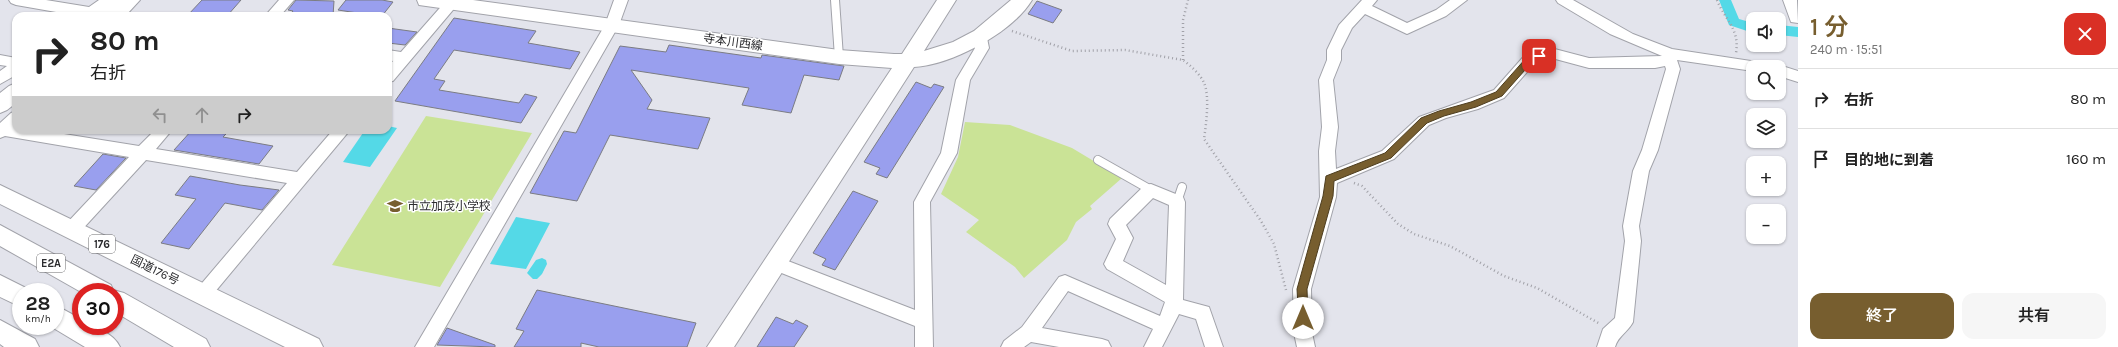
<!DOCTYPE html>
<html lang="ja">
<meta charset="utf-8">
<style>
:root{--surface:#fff;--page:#f6f6f6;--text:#222;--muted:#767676;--line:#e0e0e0;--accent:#775e2f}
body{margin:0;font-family:Karla,"Noto Sans JP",sans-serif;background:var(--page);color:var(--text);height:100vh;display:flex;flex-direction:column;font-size:15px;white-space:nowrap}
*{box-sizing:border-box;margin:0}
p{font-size:13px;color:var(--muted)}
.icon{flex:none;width:22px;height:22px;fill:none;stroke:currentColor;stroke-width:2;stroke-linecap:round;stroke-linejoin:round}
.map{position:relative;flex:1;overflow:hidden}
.drawer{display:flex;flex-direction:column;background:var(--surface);width:320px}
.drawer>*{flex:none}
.banner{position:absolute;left:12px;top:12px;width:380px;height:122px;border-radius:12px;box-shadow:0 1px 3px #0004;background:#fff;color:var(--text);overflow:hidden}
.fabs{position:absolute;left:1746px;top:12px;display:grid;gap:8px}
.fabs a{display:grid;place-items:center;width:40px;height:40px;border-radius:8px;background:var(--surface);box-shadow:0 1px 3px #0004;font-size:20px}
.speed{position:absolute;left:12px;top:283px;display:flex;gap:8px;font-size:20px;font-weight:700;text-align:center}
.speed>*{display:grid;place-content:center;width:52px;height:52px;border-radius:50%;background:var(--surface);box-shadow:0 1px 3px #0004;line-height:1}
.speed small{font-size:10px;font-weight:400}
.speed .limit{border:6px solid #d22;background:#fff;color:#111}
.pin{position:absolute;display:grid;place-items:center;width:34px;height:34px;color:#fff;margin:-17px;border-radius:8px;box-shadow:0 2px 6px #0006}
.me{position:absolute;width:44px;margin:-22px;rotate:0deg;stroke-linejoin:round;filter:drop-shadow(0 0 3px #0008)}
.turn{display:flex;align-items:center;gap:14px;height:84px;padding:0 12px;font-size:18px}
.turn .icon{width:52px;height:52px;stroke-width:2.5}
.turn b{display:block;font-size:28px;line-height:34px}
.lanes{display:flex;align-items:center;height:38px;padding:0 12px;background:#0003;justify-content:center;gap:20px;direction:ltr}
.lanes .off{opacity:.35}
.round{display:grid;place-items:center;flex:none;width:42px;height:42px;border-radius:12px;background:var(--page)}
.overview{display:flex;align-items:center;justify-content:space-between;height:68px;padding:0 12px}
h1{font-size:24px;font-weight:600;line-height:30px;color:var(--accent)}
.button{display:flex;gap:8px;margin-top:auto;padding:8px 12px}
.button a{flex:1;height:46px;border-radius:12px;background:var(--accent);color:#fff;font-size:16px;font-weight:600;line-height:46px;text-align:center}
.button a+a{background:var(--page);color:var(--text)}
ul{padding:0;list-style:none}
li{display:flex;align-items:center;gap:12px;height:60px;padding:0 12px;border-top:1px solid var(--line)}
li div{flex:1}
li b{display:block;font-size:15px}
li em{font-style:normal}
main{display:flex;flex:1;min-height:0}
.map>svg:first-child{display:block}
</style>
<main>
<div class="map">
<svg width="1798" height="347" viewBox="0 0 1798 347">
<rect width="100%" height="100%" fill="#e3e4ec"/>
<path fill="#cae396" d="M426,116L532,133L440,287L332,265Z
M965,122L1010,125L1072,148L1122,178L1090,206L1092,209L1076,222L1067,240L1024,278L1015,267L966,232L979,220L941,194L958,157Z"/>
<path fill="#54d9e7" d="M388,126L397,128L370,167L343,162L365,130H388Z
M516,217L550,223L526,269L490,264Z
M542,258L546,260L547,264L542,274L537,279H533L527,273L536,260Z"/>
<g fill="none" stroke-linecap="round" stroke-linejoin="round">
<path fill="#54d9e7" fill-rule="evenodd" d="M1719,0H1731L1739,19L1753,23V33L1729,25Z
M1779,25L1798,27V37L1779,35Z"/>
</g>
<path fill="#999fee" stroke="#7b7c83" d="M202,0H241L227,16H187Z
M296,0L334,1L333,16H289L293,11L288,10Z
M346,0H382L393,2L382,16H377L338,10Z
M1037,1L1062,10L1053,23L1028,14Z
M454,18L536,31L528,43L580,52L570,69L454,50L434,79L445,81L439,90L519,103L525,94L537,97L521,123L395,101Z
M388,28L417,32L405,45L388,43Z
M669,45L761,58L762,55L844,66L839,80L804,75L791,113L742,105L749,88L631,70L652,100L647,109L710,118L698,149L610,135L577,201L530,193L564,131L576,133L620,46L666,52Z
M916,82L931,88L934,84L944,87L887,178L876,174L880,168L864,162Z
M192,130L226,134L223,137L273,146L259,164L174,150Z
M103,154L126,158L96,190L74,186Z
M190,176L240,185L279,190L262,210L225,203L189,249L161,243L196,199L175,195Z
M853,191L878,201L835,270L822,265L826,259L813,253Z
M537,290L696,323L687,347H599L581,343V347H514L524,331L516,329Z
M776,317L793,324L796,320L808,326L794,347H757Z
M447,328L495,345V347L437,345Z"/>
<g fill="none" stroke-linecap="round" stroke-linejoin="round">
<defs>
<path id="lane" d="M835,0L839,57
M1098,160L1151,190
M1177,202L1182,187"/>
<path id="street" d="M9,0H46L89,7L99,0H115L96,16H79L16,5L11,3Z
M125,0H140L128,13L130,16H113L114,12Z
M279,0H294L280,16H265Z
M614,0H628L619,25L434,347H415L605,25Z
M1362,0H1377L1372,6L1407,23L1436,10L1450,0H1467L1446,16L1407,34L1365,14L1352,28L1341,50V60L1333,80L1338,127L1335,151L1336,169L1382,151L1419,117L1494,90L1525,55L1547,47L1589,58L1662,56L1610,34L1558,3L1556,0H1573L1633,34L1672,49L1764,63L1766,67H1753V71L1677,60L1680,69L1658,150L1649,171L1639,226L1641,241L1633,322C1628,332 1618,336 1615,347H1597L1603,329L1615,318L1625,241L1623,226L1633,171L1642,150L1666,69L1665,66L1655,68H1589L1548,57L1535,63L1504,98L1478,109L1446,118L1429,125L1394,159L1337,183L1336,197L1311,289L1312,333L1315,347H1297L1294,333L1293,289L1320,197L1319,151L1322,127L1319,80L1327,60V50L1339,25Z
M1783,0H1797L1798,23L1791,22Z
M446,1L453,0L458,4L393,81L388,82V67L393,61L388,60V50L401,52Z
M981,32L986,33L989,48L970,80L957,153L930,202L933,347H915V326L769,268L766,263L769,258L775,256L915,310L914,202L941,153L956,80L975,48L974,37L976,33Z
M0,55L16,58V75L0,84V71L7,66L0,65Z
M1779,65L1798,71V82L1779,76V67H1773Z
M16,111V130H39L139,146L155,130H172L156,149L297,172L333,130H350L209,299L203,302L197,299L194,294L197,289L287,183L146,160L78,234L72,236L66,234L64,229L66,224L129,157L5,136L0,138V123L11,113Z
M1151,184L1183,197L1185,202L1183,300L1209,307L1223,347H1205L1196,319L1179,314L1162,347H1144L1153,329L1068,291L1042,328L1102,339L1108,341L1111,347H1059L1031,342L1024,347H1001L1004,341L1022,327L1059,277L1065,275L1160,316L1165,302L1107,269L1104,264L1116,239L1108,224L1110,219L1145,185ZM1153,198L1169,205L1166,285L1123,261L1133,238L1126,225Z"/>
<path id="secondary" d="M110,0H131L115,16H93Z
M417,0H473L839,50L894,54H902L937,0H956L924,51L953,42L974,31L1011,0H1032C1012,33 951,65 914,67L734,347H707L892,68L839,64L426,6L419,5Z
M16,83V103L7,110L0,113V93L9,86Z"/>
<path id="highway" d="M0,185L319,339L323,347H285L0,204Z
M0,225L111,285L113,290L124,293L206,339L210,347H174L115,312V292H81L0,246Z
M0,275L30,290L31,292H21V307L0,297Z
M55,305L81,319V326C96,326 113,333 120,347H85L50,326H55Z
M0,320L35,339L39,347H4L0,344Z"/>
</defs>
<use href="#lane" stroke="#a2a3aa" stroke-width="10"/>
<use href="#street" stroke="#a2a3aa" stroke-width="2"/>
<use href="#secondary" stroke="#a2a3aa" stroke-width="2"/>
<use href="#highway" stroke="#a2a3aa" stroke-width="2"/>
<path stroke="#a1a1a8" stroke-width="2.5" stroke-dasharray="1 3" stroke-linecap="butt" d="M1717,0C1725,20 1740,29 1736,53
M1012,31L1072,51L1125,50L1183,60C1190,65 1201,75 1204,83C1210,96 1206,125 1204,139L1261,221L1274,244L1286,290
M1183,60V20L1188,0
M1354,183L1362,186L1398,224L1414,234L1450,246L1504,276L1537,288L1600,324"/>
<use href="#lane" stroke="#fff" stroke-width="8"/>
<use href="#street" fill="#fff" fill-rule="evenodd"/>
<use href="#secondary" fill="#fff" fill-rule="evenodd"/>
<use href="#highway" fill="#fff" fill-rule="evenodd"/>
</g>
<path fill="#775e2f" stroke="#4d3d1f" d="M1539,53L1543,56L1533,61L1502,96L1476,107L1444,116L1427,123L1391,158L1334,181L1333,196L1307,289L1308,318L1303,323L1299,322L1297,289L1323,196L1326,176L1385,153L1421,118L1439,111L1471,102L1496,92L1527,57Z"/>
<defs>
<symbol id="school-bare" viewBox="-9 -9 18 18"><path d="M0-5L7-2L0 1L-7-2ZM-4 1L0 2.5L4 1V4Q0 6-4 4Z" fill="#775e2f" stroke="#fff" stroke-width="2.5" paint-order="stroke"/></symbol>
</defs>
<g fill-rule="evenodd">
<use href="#school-bare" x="384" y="195" width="22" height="22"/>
</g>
<g text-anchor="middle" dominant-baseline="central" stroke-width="3" stroke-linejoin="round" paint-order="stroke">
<g fill="#fff" stroke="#6b6b6d" stroke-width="1">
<rect x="89" y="235" width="26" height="18" rx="3"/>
<rect x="37" y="254" width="28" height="18" rx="3"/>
</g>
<g font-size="11" font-weight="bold" fill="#2b2b2e">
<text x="102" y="244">176</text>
<text x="51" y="263">E2A</text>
</g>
<g font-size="12" fill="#2b2b2e" stroke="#fff">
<text transform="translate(733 42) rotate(8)">寺本川西線</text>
<text transform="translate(155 270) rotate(26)">国道176号</text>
</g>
<g font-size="12" fill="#2b2b2e" stroke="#fff" text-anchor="start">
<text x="407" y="206">市立加茂小学校</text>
</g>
</g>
</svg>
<div class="fabs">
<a><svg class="icon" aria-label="sound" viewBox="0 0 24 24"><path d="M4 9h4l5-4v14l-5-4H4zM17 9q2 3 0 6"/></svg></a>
<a><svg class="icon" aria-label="search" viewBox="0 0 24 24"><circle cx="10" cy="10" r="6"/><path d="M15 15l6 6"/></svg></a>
<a><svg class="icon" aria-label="layers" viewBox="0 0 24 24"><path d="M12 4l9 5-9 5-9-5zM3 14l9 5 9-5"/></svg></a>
<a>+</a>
<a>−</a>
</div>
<div class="speed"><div>28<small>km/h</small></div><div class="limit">30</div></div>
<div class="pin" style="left:1539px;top:56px;background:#d93025"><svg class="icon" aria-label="arrive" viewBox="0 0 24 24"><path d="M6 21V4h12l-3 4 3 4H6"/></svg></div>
<svg class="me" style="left:1303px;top:318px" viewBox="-20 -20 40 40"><circle r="19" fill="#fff"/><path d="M0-13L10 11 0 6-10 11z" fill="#775e2f"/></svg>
<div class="banner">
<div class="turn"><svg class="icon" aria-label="right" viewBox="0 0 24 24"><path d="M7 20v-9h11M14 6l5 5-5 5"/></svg><div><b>80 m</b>右折</div></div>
<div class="lanes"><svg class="icon off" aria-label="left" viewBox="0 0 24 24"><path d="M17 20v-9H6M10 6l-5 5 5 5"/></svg><svg class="icon off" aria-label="ahead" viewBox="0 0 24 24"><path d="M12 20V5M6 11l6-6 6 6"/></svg><svg class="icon" aria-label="right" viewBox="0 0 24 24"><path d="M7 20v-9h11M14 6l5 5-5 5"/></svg></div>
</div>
</div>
<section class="drawer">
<div class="overview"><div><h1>1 分</h1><p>240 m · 15:51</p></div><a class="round" style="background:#d93025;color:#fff"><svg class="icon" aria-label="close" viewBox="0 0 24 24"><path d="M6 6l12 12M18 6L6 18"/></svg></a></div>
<ul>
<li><svg class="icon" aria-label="right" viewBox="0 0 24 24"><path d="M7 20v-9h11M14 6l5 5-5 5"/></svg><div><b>右折</b></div><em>80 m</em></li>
<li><svg class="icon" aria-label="arrive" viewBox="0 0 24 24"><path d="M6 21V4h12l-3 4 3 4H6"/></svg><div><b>目的地に到着</b></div><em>160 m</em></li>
</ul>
<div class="button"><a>終了</a><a>共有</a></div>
</section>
</main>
